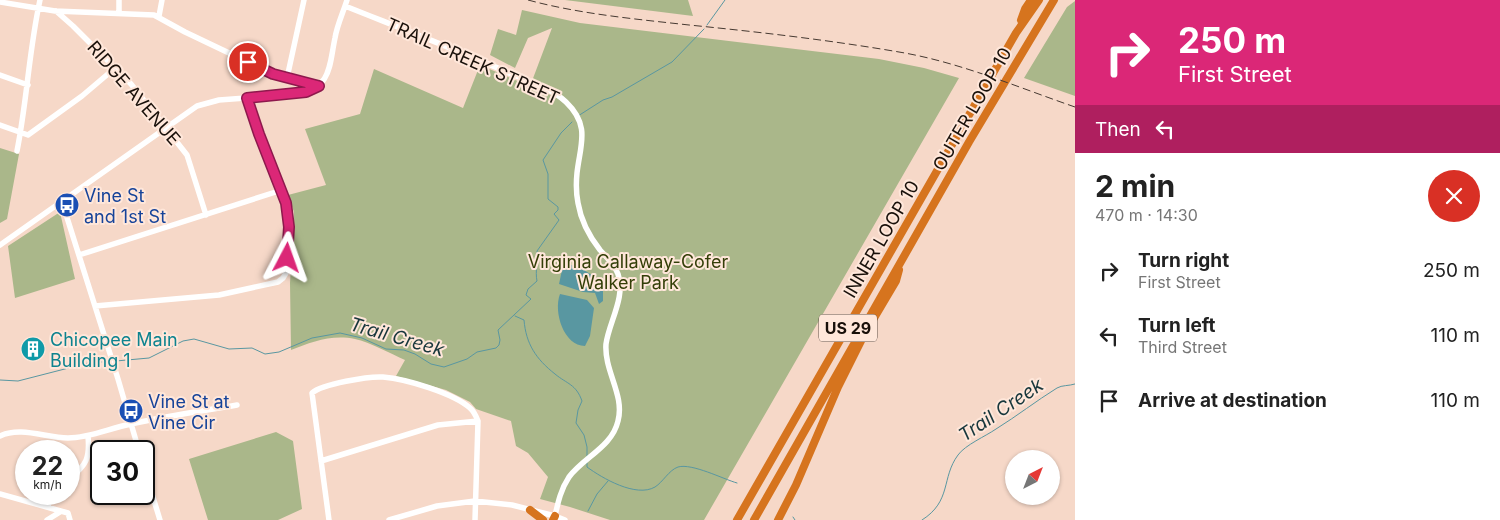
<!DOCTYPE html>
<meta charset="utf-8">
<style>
:root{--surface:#fff;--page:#f2f2f2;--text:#222;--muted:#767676}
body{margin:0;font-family:Inter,sans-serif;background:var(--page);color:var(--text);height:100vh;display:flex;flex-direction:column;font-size:19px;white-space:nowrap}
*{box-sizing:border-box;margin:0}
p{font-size:16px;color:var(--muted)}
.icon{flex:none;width:28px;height:28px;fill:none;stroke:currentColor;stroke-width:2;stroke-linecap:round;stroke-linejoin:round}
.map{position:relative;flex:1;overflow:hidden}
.details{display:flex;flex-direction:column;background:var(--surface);width:425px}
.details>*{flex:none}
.banner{background:#db2777;color:#fff;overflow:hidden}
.needle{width:32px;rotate:42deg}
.buttons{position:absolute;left:1005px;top:450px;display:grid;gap:10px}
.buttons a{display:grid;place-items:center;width:55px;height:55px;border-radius:50%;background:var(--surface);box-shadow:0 1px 4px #0004;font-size:25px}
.speed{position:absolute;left:15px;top:440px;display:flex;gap:10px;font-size:25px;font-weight:700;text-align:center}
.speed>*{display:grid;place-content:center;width:65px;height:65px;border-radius:50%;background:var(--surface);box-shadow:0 1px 4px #0004;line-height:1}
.speed small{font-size:12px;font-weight:400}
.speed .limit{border:2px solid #111;border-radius:8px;background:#fff;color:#111}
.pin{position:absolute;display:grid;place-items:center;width:42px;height:42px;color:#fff;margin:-21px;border:2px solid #fff;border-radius:50%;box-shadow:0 1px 5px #0007}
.me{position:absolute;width:55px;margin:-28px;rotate:4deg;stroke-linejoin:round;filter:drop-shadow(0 0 4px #0008)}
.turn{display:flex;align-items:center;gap:18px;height:105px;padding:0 20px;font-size:22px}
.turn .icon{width:65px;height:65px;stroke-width:2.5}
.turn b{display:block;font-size:35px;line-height:42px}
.then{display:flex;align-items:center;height:48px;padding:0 20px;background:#0003;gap:10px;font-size:19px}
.round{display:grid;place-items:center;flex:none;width:52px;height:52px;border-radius:26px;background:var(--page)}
.headline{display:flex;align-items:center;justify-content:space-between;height:85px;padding:0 20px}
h1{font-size:30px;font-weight:700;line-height:38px}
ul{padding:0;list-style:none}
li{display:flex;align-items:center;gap:15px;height:65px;padding:0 20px}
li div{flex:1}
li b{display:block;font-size:19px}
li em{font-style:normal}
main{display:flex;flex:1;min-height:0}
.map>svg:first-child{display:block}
</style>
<main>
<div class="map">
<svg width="1075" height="520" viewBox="0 0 1075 520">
<rect width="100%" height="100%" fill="#f6d8c8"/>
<path fill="#aab78a" d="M565,0H688L693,16Z
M1075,1V96L1024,78L1067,7Z
M522,10L580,23L879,59L924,68L959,78L704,520H610L570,507L540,499L548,477L528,453L516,446L511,421L476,409L470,402L446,390L396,376L405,360C391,354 370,342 355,339C332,334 311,342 291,350L290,283L294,218V212L288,195L326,185L305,129L360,114L374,69L463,108L480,65L553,96L556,92L532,81L552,28L528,38L515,68L490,55L498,29L516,35Z
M0,148L19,154L7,219L0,223Z
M60,212L75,279L15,298L8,246Z
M276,432L293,441L302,509L278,520H208L189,459Z"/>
<path fill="#5997a1" d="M568,265H576L595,277L603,286V301L599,304L595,293L583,292L559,284L562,270Z
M560,294L587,300L594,308L590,336L585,346C564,346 553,312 560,294Z"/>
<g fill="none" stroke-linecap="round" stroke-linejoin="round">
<path stroke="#5997a1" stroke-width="1" d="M707,25L725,0
M578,116L603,100L612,97L672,62L704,29
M515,316L524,320C526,344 536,359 555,374C567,384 576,384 582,401L578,410L576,423L584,435L587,447V456
M116,361L149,358L183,341L194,339L229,349L252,348L265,354L279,352L312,338L340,333L362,338L386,349L404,350L415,354L431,364L444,367L467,359L477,352L496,348L499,345L500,340L498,330L531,299L526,295L528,289L537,281C535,271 538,261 537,251L559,220L554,214L558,210V207L548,199V174L543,160L561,133L572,122
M0,380L18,381L92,362H109
M587,463V467C602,478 636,498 655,487C663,482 669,470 678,467C692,463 723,479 737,483
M588,511L597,494L608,481
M793,517L795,520
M922,520C952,501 941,478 958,455C965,445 986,436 996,429C1017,416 1036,401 1057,388C1062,385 1069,386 1075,384"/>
<path stroke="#fff" stroke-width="5.5" d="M0,2L55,11L154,15L185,32L273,74L319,85
M345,6C400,28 455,49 509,73C528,81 551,88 566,102C591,126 580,145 577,173C576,183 576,193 578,203C581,221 589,236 600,250C607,258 614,264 618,274C626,297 609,322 606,344C604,371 625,395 618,421C612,447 584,457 569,477C561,489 558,502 555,516
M56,11L73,26L131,84L187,155L206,215
M119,13V0
M159,16L162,0
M0,75L28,85
M287,78L304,0
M0,125L28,135L82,96L115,68
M17,151C27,101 29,50 40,0
M61,202L64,208L118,379L139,451
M0,245L197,106L219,100L297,94C332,88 329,66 335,38C337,25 343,13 347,0
M79,255L282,190
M95,306L219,295L278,282L283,278L286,273L289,227L288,210L259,134L247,98
M0,436C21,426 46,438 68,438C90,438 110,428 131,424C166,416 202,411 237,405
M321,461L438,425L478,421
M144,468L160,520
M69,478C87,466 90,457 88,436
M0,494L68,513L70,520
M48,507L51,494
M47,520L60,512
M329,520L312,393C322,384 369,376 383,377C406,379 453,393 470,408C474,411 476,416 478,421L475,520
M389,520L437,506L475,501L512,505L555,516L565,520"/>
<path stroke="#d6741e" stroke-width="8" d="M1021,20L1025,9L1031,0
M530,510L543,520
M553,520L555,516
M737,520L1016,33L1039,0
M754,520L969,142L1054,0
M778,520L796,485L838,387L864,335L896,281L899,270"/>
<path stroke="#463931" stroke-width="1" stroke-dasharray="8 4" stroke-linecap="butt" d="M528,0C580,14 635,19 689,25C759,32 829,40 899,52C959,62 1017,87 1075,107"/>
</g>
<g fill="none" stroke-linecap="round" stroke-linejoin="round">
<defs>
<path id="route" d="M248,62L273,74L319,86L306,92L247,98L259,134L286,203L289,227L287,258"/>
</defs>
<use href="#route" stroke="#8e194d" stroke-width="12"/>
<use href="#route" stroke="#db2777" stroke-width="9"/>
</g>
<defs>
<symbol id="bus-disc" viewBox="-11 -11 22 22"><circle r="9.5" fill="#1a4fb4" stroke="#ffe7da"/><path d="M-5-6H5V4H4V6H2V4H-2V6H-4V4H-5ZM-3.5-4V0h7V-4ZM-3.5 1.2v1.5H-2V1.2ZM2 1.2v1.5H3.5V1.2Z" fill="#fff"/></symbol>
<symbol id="building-disc" viewBox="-11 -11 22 22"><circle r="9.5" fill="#0f9aa8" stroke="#ffe7da"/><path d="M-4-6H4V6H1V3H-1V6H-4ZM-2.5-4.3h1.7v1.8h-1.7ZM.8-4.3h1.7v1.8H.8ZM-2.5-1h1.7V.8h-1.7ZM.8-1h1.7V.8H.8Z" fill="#fff"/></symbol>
</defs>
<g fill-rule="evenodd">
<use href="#bus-disc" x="53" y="191" width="28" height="28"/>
<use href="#building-disc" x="19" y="335" width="28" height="28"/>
<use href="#bus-disc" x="117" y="397" width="28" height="28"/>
</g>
<g text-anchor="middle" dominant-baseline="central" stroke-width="4" stroke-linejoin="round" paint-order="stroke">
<rect fill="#ffe7da" stroke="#5e5048" stroke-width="1" x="819" y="314.5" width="58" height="27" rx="4"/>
<g font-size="16" font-weight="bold" fill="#19100a">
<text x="848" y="328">US 29</text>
</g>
<g font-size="18" fill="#19100a" stroke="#ffe7da">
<text transform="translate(473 61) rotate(24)">TRAIL CREEK STREET</text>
<text transform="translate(134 93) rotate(49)">RIDGE AVENUE</text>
<text transform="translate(972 109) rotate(-60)">OUTER LOOP 10</text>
<text transform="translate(881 239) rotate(-60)">INNER LOOP 10</text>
</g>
<g font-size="18" fill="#164399" stroke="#ffe7da" text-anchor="start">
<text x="84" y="195">Vine St<tspan x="84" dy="21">and 1st St</tspan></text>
<text x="148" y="401">Vine St at<tspan x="148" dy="21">Vine Cir</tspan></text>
</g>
<g font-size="18" fill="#333e07" stroke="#ffe7da">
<text x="628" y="261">Virginia Callaway-Cofer<tspan x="628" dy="21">Walker Park</tspan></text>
</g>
<g font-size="18" fill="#0d838f" stroke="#ffe7da" text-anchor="start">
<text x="50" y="339">Chicopee Main<tspan x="50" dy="21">Building 1</tspan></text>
</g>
<g font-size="19" font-style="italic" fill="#18373c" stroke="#ffe7da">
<text transform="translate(397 337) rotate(16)">Trail Creek</text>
<text transform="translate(1001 410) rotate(-34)">Trail Creek</text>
</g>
</g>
</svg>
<div class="buttons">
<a><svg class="needle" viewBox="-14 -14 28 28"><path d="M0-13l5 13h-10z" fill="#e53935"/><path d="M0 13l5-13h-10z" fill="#767676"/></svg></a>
</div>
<div class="speed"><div>22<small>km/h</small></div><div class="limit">30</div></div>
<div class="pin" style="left:248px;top:62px;background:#d93025"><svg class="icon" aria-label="arrive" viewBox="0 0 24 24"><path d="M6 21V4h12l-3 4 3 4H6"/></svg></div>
<svg class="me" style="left:287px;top:258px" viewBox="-20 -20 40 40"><path d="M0-17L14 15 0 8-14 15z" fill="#db2777" stroke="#fff" stroke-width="4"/></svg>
</div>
<section class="details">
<div class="banner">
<div class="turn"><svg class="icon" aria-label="right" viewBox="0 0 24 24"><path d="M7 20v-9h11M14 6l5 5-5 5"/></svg><div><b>250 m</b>First Street</div></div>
<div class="then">Then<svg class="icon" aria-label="left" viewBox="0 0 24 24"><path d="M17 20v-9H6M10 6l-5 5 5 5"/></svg></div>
</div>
<div class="headline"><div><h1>2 min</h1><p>470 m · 14:30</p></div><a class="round" style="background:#d93025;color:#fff"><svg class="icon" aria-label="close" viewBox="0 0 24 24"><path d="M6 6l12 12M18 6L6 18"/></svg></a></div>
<ul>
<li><svg class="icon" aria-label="right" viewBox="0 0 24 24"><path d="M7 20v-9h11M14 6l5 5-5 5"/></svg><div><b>Turn right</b><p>First Street</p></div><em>250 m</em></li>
<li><svg class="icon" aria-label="left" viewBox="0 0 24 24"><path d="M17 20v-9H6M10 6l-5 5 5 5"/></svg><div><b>Turn left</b><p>Third Street</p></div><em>110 m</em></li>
<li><svg class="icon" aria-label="arrive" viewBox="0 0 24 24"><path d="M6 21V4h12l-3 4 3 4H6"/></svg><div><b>Arrive at destination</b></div><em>110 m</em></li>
</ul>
</section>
</main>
